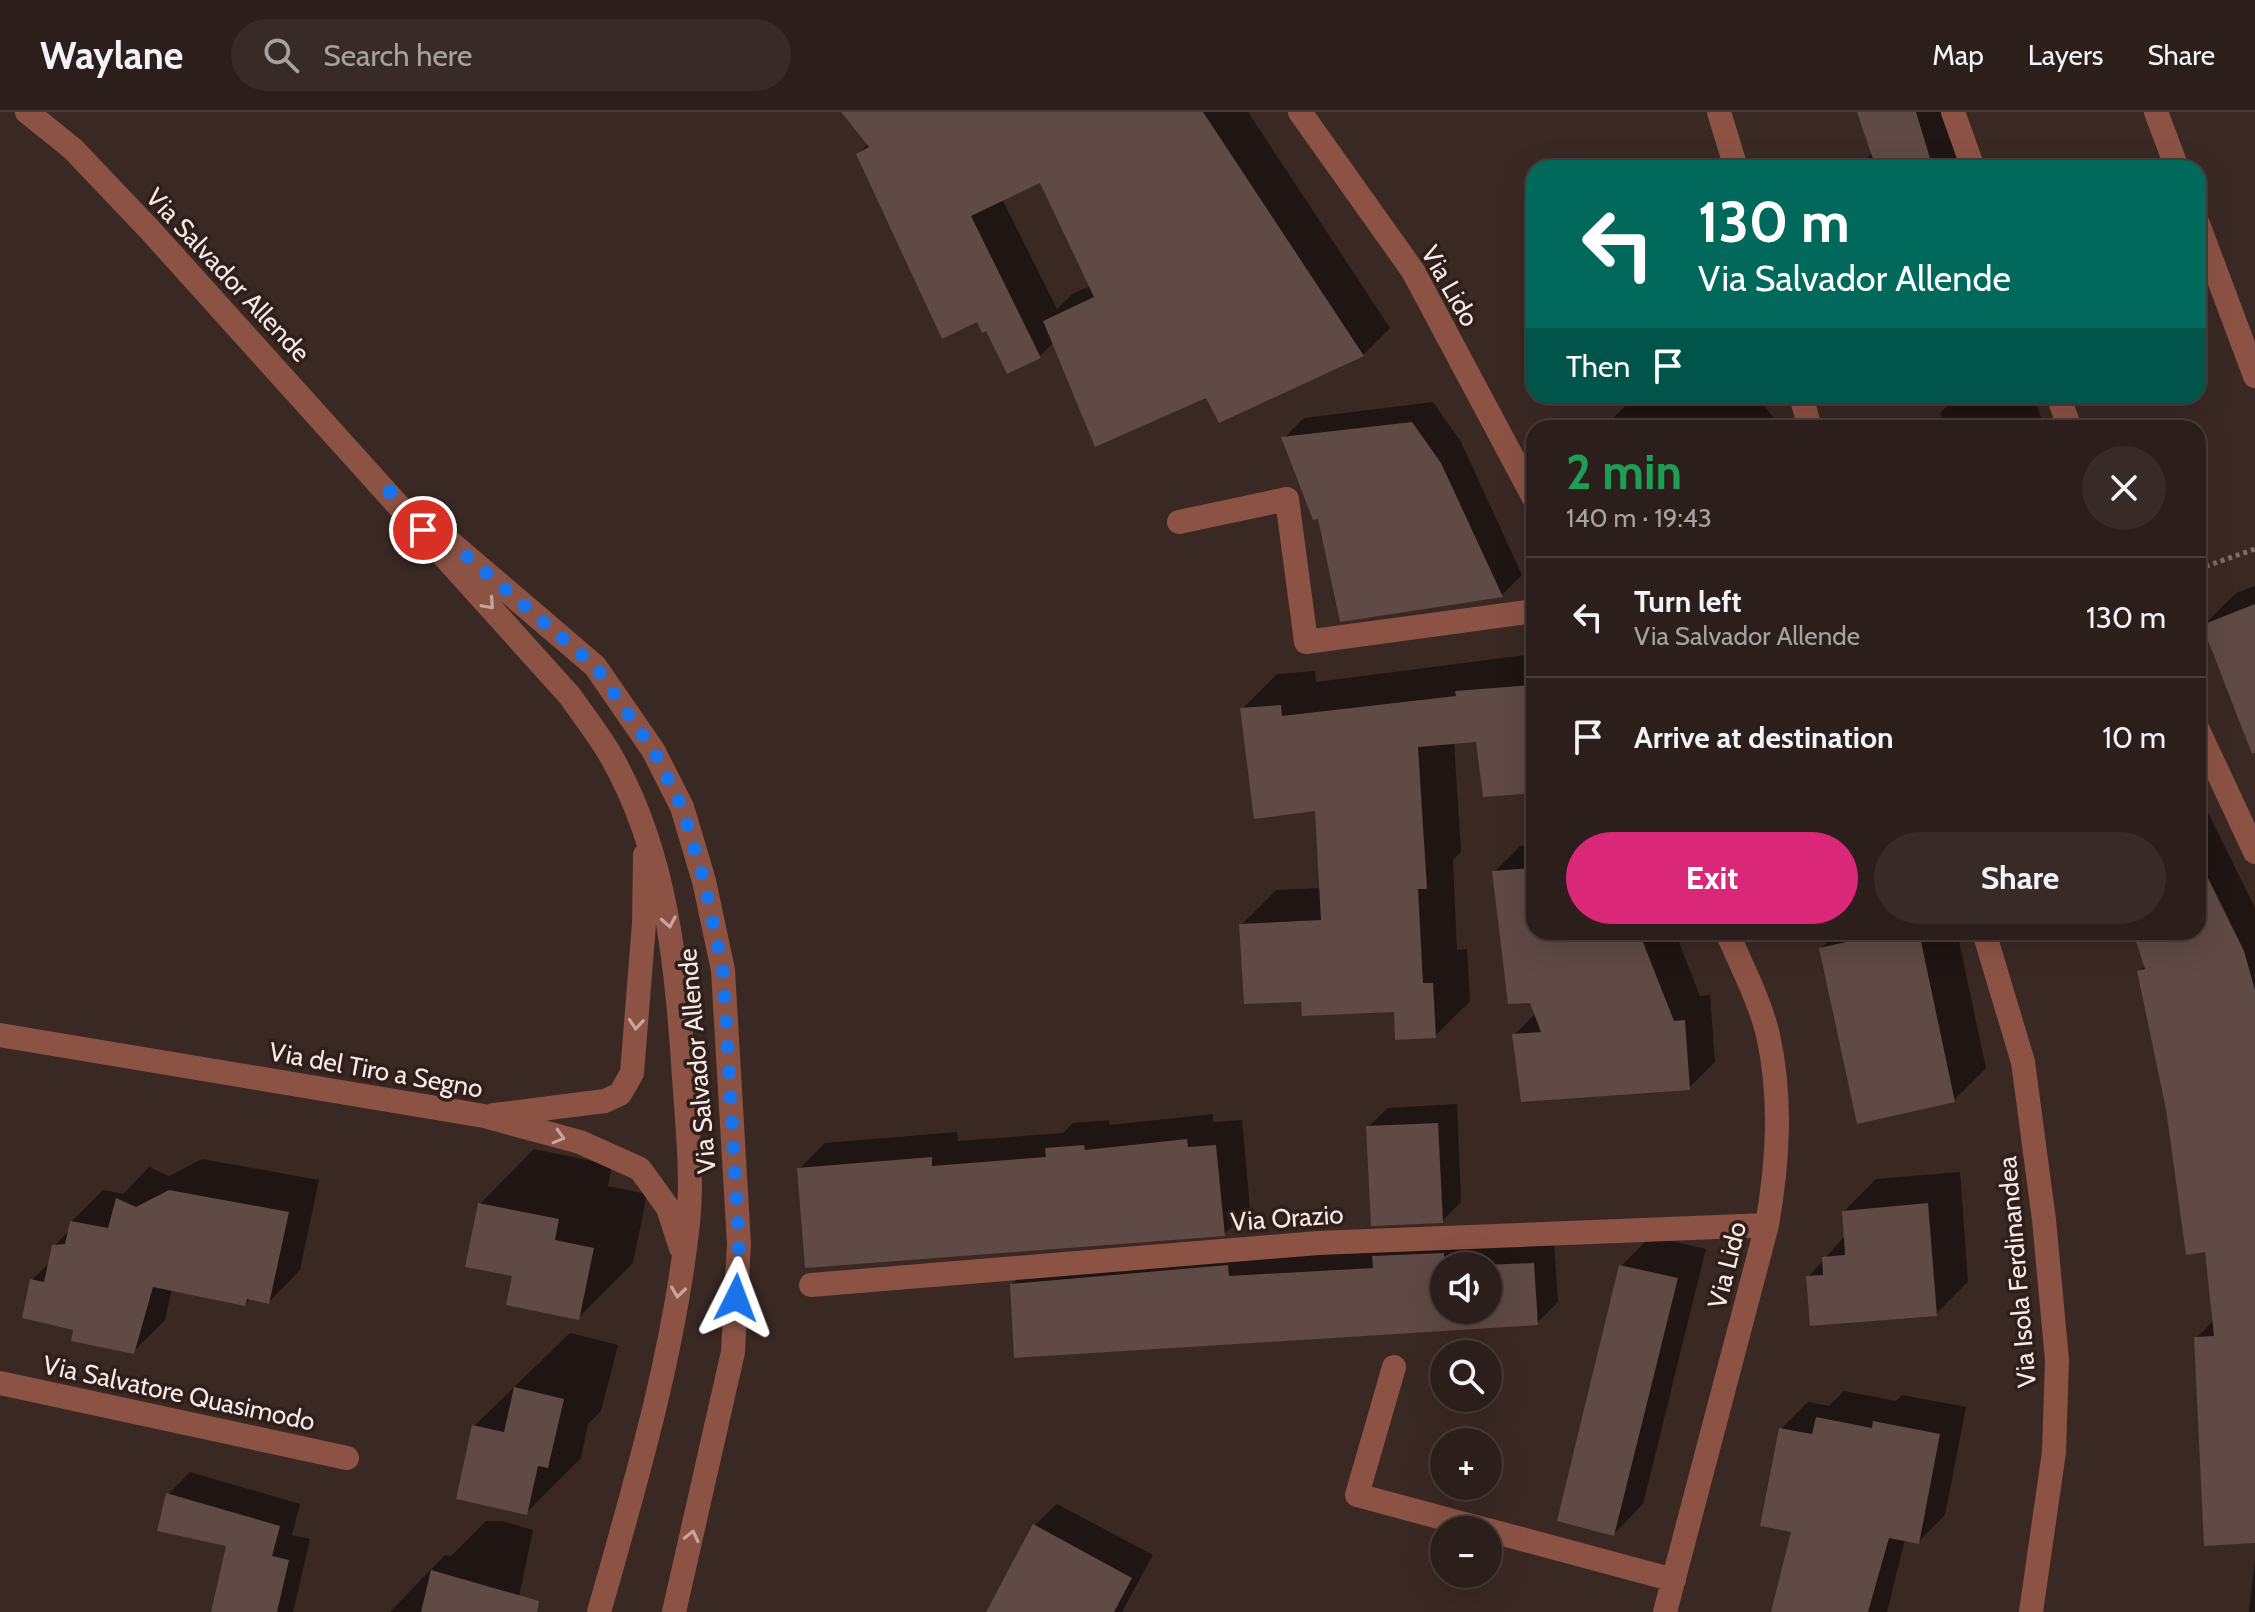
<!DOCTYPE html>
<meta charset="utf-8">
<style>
:root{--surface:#2c1e1a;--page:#382b27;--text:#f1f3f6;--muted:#a6a2a2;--line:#483c39;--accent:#db2777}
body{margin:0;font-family:Cabin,sans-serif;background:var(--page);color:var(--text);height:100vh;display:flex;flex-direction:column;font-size:30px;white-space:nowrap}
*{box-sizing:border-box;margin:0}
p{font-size:26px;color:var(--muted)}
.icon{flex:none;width:44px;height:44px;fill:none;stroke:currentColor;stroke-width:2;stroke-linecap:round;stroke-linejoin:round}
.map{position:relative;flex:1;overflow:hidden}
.sheet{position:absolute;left:1526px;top:308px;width:680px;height:520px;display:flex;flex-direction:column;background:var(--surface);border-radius:24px;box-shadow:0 8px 32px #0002,0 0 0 2px var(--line)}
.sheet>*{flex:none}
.guide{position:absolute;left:1526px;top:48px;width:680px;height:244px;border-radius:24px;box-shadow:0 8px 32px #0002,0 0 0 2px var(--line);background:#00695c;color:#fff;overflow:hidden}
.controls{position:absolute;left:1430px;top:1140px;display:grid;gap:16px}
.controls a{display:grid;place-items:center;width:72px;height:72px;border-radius:50%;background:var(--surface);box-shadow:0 8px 32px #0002,0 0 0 2px var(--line);font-size:40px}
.pin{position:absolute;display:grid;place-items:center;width:68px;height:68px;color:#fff;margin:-34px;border:4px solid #fff;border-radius:50%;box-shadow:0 2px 8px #0007}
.me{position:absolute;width:88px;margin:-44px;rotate:3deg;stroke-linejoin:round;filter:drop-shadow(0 0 6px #0008)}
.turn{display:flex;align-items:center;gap:28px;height:168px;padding:0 40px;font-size:36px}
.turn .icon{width:104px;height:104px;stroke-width:2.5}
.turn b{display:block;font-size:56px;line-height:68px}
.then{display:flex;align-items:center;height:76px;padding:0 40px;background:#0003;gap:16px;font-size:30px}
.round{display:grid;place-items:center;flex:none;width:84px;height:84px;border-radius:42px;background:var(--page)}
.headline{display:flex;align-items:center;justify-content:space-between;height:136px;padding:0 40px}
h1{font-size:48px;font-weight:800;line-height:60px;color:#1e9e55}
.cta{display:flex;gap:16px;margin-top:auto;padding:16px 40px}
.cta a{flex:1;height:92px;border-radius:48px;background:var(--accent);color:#fff;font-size:32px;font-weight:800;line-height:92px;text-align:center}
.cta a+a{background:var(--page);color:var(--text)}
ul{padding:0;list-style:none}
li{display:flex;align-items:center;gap:24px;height:120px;padding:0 40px;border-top:2px solid var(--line)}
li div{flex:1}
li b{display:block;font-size:30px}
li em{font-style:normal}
header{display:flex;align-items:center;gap:48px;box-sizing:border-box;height:112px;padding:0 40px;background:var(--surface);border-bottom:2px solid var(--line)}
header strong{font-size:38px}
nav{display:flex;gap:44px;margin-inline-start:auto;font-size:28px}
.search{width:560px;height:72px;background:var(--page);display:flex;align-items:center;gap:20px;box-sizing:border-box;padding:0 28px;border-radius:44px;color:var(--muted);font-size:30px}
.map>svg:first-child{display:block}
</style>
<header>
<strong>Waylane</strong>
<div class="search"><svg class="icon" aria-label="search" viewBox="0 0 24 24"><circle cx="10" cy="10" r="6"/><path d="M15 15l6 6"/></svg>Search here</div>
<nav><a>Map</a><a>Layers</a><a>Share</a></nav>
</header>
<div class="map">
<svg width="2255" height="1500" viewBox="0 0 2255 1500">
<rect width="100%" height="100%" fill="#3a2823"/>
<path fill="#0007" fill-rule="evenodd" d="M843,0H1248L1390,216L1363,243L1207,284L1054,230L1040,244L987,216L858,42L869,31ZM1041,68L1090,174L1072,182L1057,197L1002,87Z
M1859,0H1944L1960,56H1868L1865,47L1873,40Z
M1534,133V163L1524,143Z
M1635,284H1756L1782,316H1623L1614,305Z
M1952,284H2033L2045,316H1945L1940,301L1953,288Z
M1433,290L1461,330L1522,463L1502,483L1319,405L1284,326L1304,306Z
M2255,474V644L2204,513L2236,481Z
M1534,542V679L1478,628L1454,630L1461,740L1453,748L1457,838L1467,837L1470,889L1435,924L1396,898L1303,888L1241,813L1276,778L1321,776L1317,697L1242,597L1277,562L1315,559L1316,570Z
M2198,680L2255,796V1429L2196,1226L2214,1208L2206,1138L2168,996L2139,860L2146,853L2135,820H2198Z
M1534,733V820H1675L1700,884L1710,883L1715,950L1689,976L1514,923L1536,901L1494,760L1520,734Z
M1838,820H1957L1986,956L1954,988L1821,836Z
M1457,992L1461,1090L1442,1109L1368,1015L1388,996Z
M1213,1002V1010L1242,1008L1250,1096L1224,1122L799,1057L825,1031L957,1020L958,1029L1063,1021L1073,1011L1109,1008L1110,1013Z
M534,1037L612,1053L608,1074L647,1082L633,1151L578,1206L514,1163L480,1092Z
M202,1047L319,1068L300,1158L269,1190L251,1186L245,1192L172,1177L165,1208L134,1239L75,1216L32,1168L51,1149L54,1134L70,1118L71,1110L103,1078L123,1082L149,1055L169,1064Z
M1960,1060L1968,1170L1936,1202L1808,1165L1845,1124L1844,1099L1876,1067Z
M1651,1124L1706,1137L1643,1392L1614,1422L1621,1154Z
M1554,1131L1558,1190L1537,1211L1012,1172L1033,1152ZM1444,1154H1488V1198H1444Z
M570,1221L618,1233L601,1299L588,1312L581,1346L526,1401L474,1314Z
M1844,1279L1896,1289L1902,1283L1966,1295L1945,1403L1918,1430L1905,1427L1887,1500H1774L1794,1418L1781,1317L1808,1290L1829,1294Z
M190,1360L300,1392L292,1423L310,1427L293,1500H213L228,1433L168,1382Z
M1057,1392L1153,1443L1122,1500H1014L1035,1413Z
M486,1409H502L533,1418L519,1485L503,1500H390L445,1443L451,1444Z
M2255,1447V1500H2249Z"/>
<path fill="#5f4a45" d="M841,0H1203L1364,244L1219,311L1206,286L1095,335L1043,209L1094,185L1040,71L971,104L1041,246L1007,262L986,219L982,221L977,210L942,227L856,42L869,35Z
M1857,0H1916L1933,56H1876Z
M1412,310L1441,351L1503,485L1340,510L1318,407L1313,408L1281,325Z
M2255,492V641L2252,642L2202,513Z
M1534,573V681L1483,685L1476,630L1418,635L1427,777H1418L1423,871H1433L1436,926L1395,928L1394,900L1302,904L1301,890L1244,892L1239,812L1321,808L1315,699L1254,707L1240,596L1281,593L1282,604L1456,584L1455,579Z
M2198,746L2244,839L2255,878V1431L2204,1434L2194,1225L2214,1224L2205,1140L2186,1143L2166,997L2137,859L2145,857L2133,820H2198Z
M1534,756V820H1639L1674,909L1685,908L1690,978L1521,990L1512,922L1541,920L1530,891L1508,892L1492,759Z
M1892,820H1919L1955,990L1857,1012L1819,836Z
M1438,1011L1443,1111L1371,1114L1366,1014Z
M1187,1027L1188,1035L1216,1033L1225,1124L805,1156L797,1056L932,1045V1054L1046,1045L1045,1036L1084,1033L1085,1038Z
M169,1078L289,1100L269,1192L247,1187L245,1194L153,1175L134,1242L71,1229L73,1218L22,1206L30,1167L44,1170L52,1133L65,1132L70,1109L108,1116L116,1086L136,1095Z
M478,1091L559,1107L555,1128L594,1136L579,1208L506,1193L512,1164L465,1155Z
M1928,1091L1937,1204L1810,1214L1806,1164L1823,1163L1822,1145L1845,1143L1842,1099Z
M1444,1141V1198H1488V1154H1460L1534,1151L1538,1213L1014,1246L1010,1172L1228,1153L1229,1164L1373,1156L1372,1144Z
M1619,1153L1678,1166L1614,1424L1557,1409Z
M514,1275L564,1287L548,1356L538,1354L527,1403L456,1387L472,1313L504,1320Z
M1816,1305L1872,1316L1873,1309L1940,1322L1919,1432L1889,1426L1868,1500H1771L1791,1420L1760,1414L1779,1316L1812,1322Z
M166,1381L280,1414L272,1444L289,1448L277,1500H211L226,1434L157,1419Z
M1033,1412L1132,1466L1114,1500H986Z
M431,1458L539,1489L537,1500H421Z"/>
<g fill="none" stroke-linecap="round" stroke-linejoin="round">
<path stroke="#7d6d69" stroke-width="5" stroke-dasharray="4 4" stroke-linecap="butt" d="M2198,457L2255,437"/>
<path stroke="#8c5345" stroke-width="24" d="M27,0L73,37L150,118L570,584C583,603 599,623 611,644C667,742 677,855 684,965C687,1012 693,1064 688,1111C674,1242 635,1373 599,1500
M1300,0L1413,159L1534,386
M1719,0L1736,56
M1953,0L1973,56
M2156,0L2177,56
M2198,112L2255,264
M1801,284L1810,316
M2058,284L2070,316
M1179,410L1287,387L1306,530L1534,499
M450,430L595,554L653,638L682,695L704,769L723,858L739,1132L733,1240L674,1500
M2198,618L2255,740
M1984,820L2023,950L2044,1108L2057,1248L2054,1340L2031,1500
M0,923L484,1004L580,1030L640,1057L668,1096L681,1136
M494,1003L605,989L620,982L632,961L644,812L645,743
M811,1173L1318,1131L1767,1113
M1394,1255L1357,1383L1487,1418
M0,1271L347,1346
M1488,1418L1674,1468
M1665,1500L1767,1113C1778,1050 1782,987 1768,923C1760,889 1741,853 1727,820"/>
</g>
<defs><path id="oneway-chevron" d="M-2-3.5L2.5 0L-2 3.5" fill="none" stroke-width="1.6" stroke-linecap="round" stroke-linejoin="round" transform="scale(2)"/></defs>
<g stroke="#c7a69e">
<use href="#oneway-chevron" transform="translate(489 492) rotate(48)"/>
<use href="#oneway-chevron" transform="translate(669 810) rotate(80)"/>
<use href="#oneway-chevron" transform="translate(636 912) rotate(95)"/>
<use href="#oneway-chevron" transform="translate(559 1025) rotate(16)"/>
<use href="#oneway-chevron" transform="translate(678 1180) rotate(98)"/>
<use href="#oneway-chevron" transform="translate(692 1424) rotate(-77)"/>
</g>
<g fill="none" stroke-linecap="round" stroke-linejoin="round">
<path stroke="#1a73e8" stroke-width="14" stroke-dasharray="0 25.2" d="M423,418L381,371L595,554L653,638L682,695L704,769L723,858L739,1132L736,1186"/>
</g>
<g text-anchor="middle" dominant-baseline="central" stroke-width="7" stroke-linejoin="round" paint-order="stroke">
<g font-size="26" fill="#f7eae7" stroke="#2f1e19">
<text transform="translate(228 163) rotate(47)">Via Salvador Allende</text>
<text transform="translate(1450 174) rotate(60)">Via Lido</text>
<text transform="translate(697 949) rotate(-95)">Via Salvador Allende</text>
<text transform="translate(376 958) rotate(10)">Via del Tiro a Segno</text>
<text transform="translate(1287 1106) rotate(-4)">Via Orazio</text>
<text transform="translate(1727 1153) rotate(-76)">Via Lido</text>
<text transform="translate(2017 1160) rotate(-95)">Via Isola Ferdinandea</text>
<text transform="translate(179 1281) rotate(12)">Via Salvatore Quasimodo</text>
</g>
</g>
</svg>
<div class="controls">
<a><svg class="icon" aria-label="sound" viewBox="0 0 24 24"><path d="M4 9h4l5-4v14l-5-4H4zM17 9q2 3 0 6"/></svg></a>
<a><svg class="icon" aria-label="search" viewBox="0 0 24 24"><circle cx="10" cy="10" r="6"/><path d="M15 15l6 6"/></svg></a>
<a>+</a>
<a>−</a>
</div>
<div class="pin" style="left:423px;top:418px;background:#d93025"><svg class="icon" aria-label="arrive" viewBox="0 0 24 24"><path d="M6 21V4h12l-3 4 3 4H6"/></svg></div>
<svg class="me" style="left:736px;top:1186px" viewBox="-20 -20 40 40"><path d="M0-17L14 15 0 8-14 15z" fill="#1a73e8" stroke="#fff" stroke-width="4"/></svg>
<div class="guide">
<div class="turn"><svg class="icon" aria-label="left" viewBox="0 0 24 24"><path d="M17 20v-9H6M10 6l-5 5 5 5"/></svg><div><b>130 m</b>Via Salvador Allende</div></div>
<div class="then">Then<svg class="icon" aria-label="arrive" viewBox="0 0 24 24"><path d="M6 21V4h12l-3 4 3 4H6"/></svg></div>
</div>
<section class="sheet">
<div class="headline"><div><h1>2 min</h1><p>140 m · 19:43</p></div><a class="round"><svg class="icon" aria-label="close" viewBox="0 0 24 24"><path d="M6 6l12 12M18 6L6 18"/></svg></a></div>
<ul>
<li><svg class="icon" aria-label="left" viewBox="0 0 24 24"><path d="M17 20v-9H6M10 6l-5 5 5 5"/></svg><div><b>Turn left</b><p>Via Salvador Allende</p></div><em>130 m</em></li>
<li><svg class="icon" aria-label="arrive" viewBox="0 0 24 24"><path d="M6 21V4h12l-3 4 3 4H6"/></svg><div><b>Arrive at destination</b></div><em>10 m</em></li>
</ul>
<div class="cta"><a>Exit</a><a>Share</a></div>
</section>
</div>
